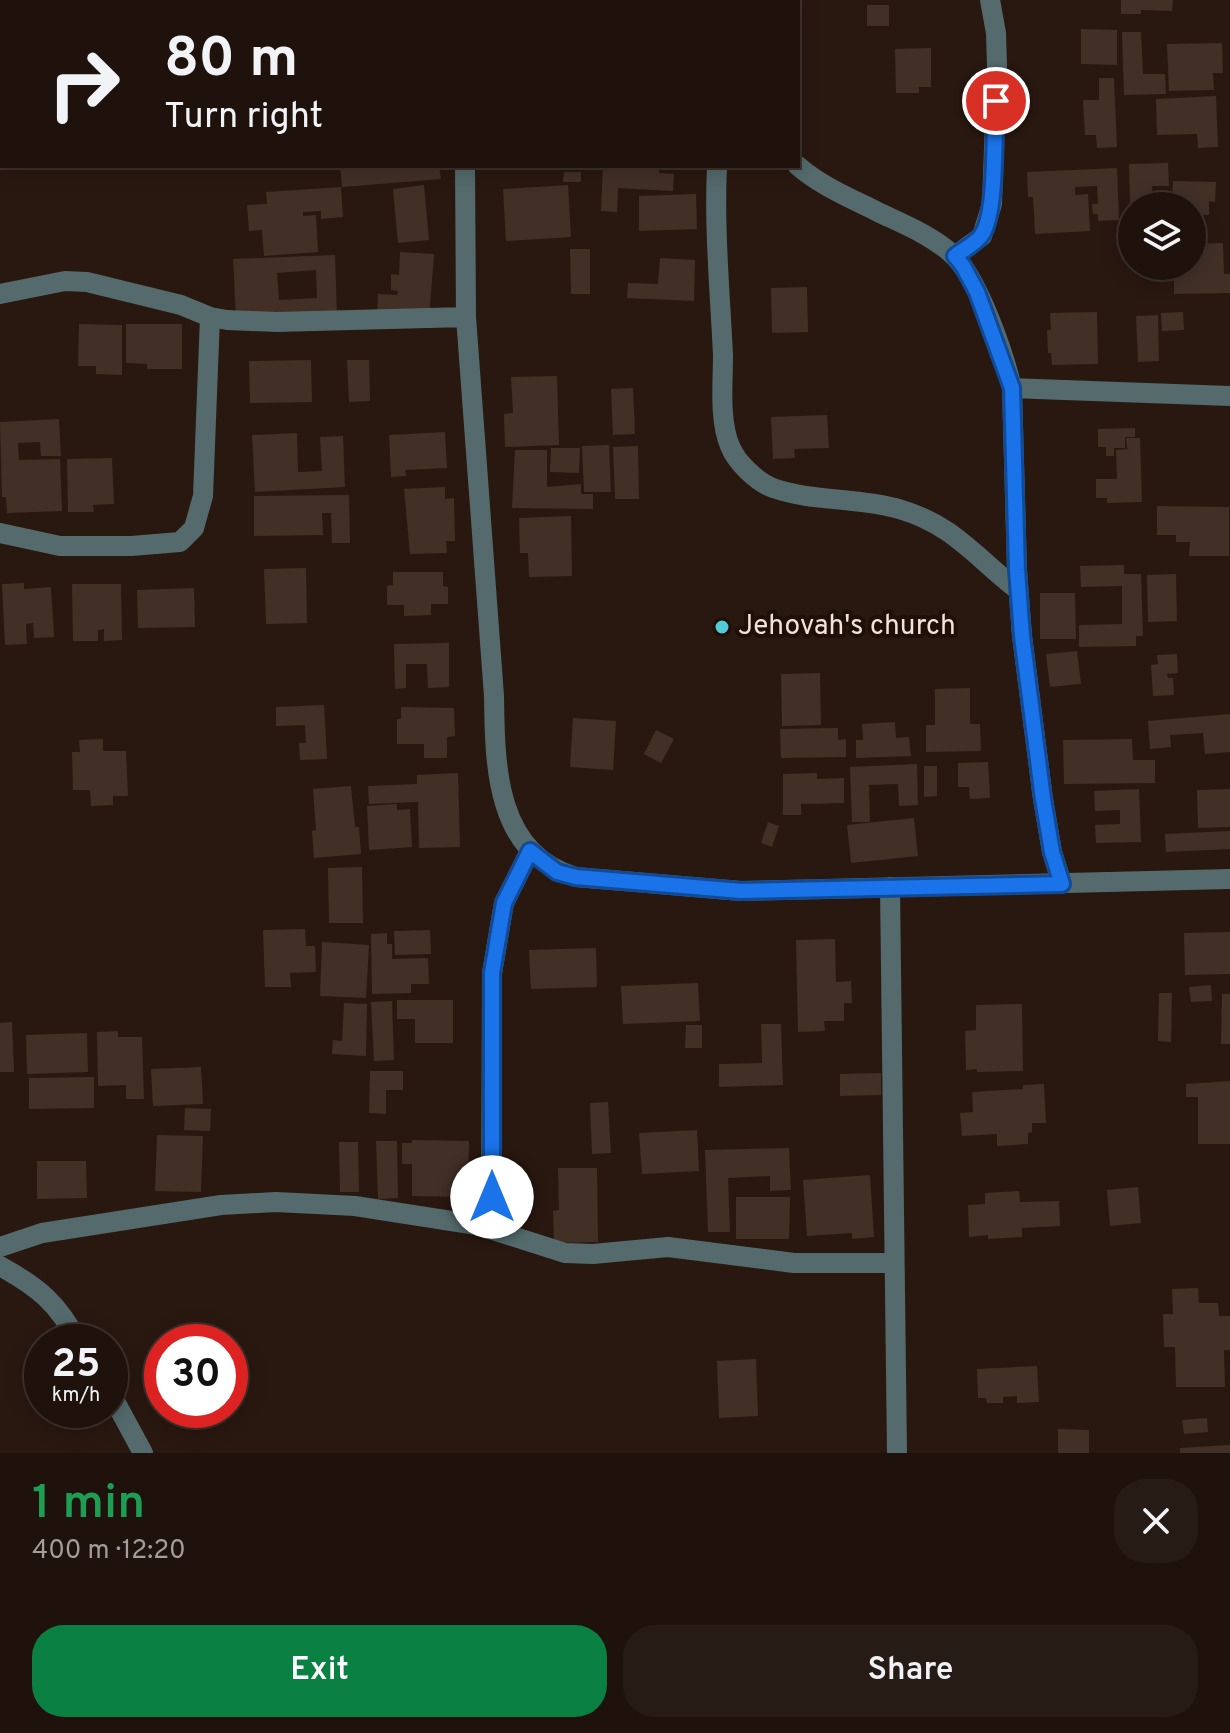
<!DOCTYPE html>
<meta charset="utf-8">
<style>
:root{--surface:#1f120c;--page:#271b15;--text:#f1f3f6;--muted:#a19e9d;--line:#3c322d;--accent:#0b8043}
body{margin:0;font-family:Overpass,sans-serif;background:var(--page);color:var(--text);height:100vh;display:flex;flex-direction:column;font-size:30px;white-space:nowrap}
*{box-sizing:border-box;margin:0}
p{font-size:26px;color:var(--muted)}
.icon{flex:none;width:44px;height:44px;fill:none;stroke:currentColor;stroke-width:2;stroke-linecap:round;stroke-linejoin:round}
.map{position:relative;height:1453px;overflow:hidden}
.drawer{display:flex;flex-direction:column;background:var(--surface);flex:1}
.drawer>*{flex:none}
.banner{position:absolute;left:0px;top:0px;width:800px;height:168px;box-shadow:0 4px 20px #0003,0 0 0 2px var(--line);background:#1f120c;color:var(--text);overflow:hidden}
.buttons{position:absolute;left:1118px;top:192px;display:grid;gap:16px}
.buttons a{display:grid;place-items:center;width:88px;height:88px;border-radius:50%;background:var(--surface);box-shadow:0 4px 20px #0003,0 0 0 2px var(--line);font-size:40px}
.speed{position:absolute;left:24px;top:1324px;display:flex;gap:16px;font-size:40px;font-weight:700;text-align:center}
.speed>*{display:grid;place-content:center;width:104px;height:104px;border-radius:50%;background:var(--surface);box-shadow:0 4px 20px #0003,0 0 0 2px var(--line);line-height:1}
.speed small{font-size:20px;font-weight:400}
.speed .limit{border:12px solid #d22;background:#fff;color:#111}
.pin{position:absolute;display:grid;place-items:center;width:68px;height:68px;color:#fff;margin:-34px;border:4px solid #fff;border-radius:50%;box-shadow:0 2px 8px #0007}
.me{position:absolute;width:88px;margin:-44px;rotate:0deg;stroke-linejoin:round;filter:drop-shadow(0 0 6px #0008)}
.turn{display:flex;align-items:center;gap:28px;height:168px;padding:0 32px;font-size:36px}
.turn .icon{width:104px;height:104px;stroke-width:2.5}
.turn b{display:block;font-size:56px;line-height:68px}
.round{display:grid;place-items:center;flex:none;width:84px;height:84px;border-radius:32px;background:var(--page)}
.head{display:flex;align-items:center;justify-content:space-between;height:136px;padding:0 32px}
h1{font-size:48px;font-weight:600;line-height:60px;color:#1e9e55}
.cta{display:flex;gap:16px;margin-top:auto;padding:16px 32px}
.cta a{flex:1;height:92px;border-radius:32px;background:var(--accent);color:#fff;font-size:32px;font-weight:600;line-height:92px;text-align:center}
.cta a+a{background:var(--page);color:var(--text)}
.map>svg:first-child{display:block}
</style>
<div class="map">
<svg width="1230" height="1453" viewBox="0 0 1230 1453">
<rect width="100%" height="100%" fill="#291810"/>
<path fill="#423027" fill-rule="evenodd" d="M1121,0H1173L1172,11L1141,10V14H1121Z
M867,5H889V26H867Z
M1081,29L1117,30V65L1081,64Z
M1122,32H1141L1143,74H1165L1166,94L1124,95Z
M1222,43L1223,73H1213L1214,90L1169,91L1167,44Z
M931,48V87H919V93H896L895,49Z
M1099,78H1114L1117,147L1097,148L1096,135H1085L1083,100H1099Z
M1216,96L1218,147L1198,148L1197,134L1157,135L1156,99Z
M1168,163L1169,186H1152L1153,206H1130L1129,164Z
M340,166H439L441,179L342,187Z
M603,166L659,168V173L674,174L673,191L618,188L617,212L601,211Z
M1117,168L1119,220L1098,221V214H1093L1092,204H1098L1097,186L1075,187V195L1088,194L1090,231L1035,234L1033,197H1028L1027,172Z
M564,172H581V182H563Z
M1173,181L1216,182L1215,202L1209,201V215H1192V206H1172Z
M424,185L429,240L398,243L393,189Z
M568,185L571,237L506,241L503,189Z
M341,187L343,217L321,219V211L303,212V216L316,215L318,252L264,256L262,230L249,231L247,205L267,204L266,192Z
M696,194L697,229L639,231V196Z
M1223,243L1224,274H1230V293L1174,294V266H1192V244Z
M570,249H590V294H571Z
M400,252L434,254L429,320L377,316L378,294L397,295L398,291L391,290V274L399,275Z
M335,255L337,315L236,319L233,259ZM316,270L317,298L279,300L277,273Z
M660,258L695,260L694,301L627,298L628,283L658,284Z
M807,287L808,332L772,333L771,288Z
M1097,312L1098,364L1052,365L1051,353H1048L1047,330H1051L1050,313Z
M1183,312L1184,330L1162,331L1161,313Z
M1158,315L1159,361L1138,362L1136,316Z
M79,324L122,325V375L96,374V366H78Z
M126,324H182V369H147V364L126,363Z
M311,360L312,402L250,403L249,361Z
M347,360H369L370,401L349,402Z
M557,376L559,445L505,447L504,414L513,413L511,377Z
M633,388L635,434L613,435L611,389Z
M827,415L829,448L794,449L795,458L773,459L771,417Z
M59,419L61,456H41L40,442L18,443L19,460L60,459L62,511L7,513L6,497H2L0,422Z
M1135,428V437H1125V448H1114V456H1106V447H1098V429Z
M445,432L447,468L405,470L406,476L391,477L389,435Z
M297,433L298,472L322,471L320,437L343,436L345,487L255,492L252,435Z
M1126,438H1140L1142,502L1107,503V498H1096V479H1117L1116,450L1129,449L1127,448Z
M609,445L611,492H584L582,446Z
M638,446L639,499H615L613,447Z
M551,448H580L579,473L550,472Z
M515,450H547V487L581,484V494H593V509L512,508Z
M112,458L114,504L93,505L94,512H68L67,459Z
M445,487V499L454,498L455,541H446L447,553L410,554L404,489Z
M349,495L350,543H332L331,513H322L323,535L254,536V496Z
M1157,506L1229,507V556H1189L1190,542H1176V535H1157Z
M571,516L572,576L529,577L528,553H520L519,518Z
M1124,565V574H1141L1143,636H1136V646L1079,647V625L1122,624V586L1081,587L1080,566Z
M306,568L307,623L266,624L264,569Z
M393,572H443V586L448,587V604H431V615L404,616V605H387V586L393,585Z
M1176,574L1177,621L1148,622L1147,575Z
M24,583V589L51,587L54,637L34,638L33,623L26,624L27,644L5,645L2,584Z
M72,584H121L122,640L104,641V629L98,630V641H73Z
M194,588L195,627L138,628L137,590Z
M1040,593H1075L1076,639H1040Z
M449,643V687L428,688L427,664H406V688L395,689L394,644Z
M1077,651L1081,684L1050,687L1046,654Z
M1177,654L1178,673L1167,674L1168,678H1173L1174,695L1153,696L1151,665L1158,664L1157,655Z
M820,673L821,725L782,726L781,674Z
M970,688V724H980L981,751L926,752V725H935V689Z
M324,705L327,759L300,760L299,743H306L305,725L276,726V707Z
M401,707L454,708L455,736L447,737V758H424V744H397V719H401Z
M1230,714V752L1205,754L1203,733L1170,735L1171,747L1150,749L1148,721Z
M573,718L616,721L613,770L570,767Z
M895,722L896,738L909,737L911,756L856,758V740H863L862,724Z
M838,728V740L846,739V757L781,758L780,729Z
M656,730L674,739L661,763L644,754Z
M103,739V751H126L128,796H113V805L91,806L90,790H73L72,752H80L79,740Z
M1132,739L1133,760H1155V783L1064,784L1063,740Z
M988,762L990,798L970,799L969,787H958V763Z
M917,764L918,805L899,806L898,784L869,785L870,822H852L850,767Z
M924,766H937V796L924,797Z
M458,773L460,847L419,848L418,802L369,804L368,786L417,784V775Z
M817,773V779L844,778V803L801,804V815H783V774Z
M351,786L355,827H359L361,854L314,858L312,831L316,830L313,789Z
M1139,789L1141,842L1096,843L1095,825L1120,824V810L1095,811L1094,791Z
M1230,789V827L1198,828L1197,790Z
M397,804V810L410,809L412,847L369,850L367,806Z
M914,818L918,856L851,863L847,825Z
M768,822L779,826L772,847L761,843Z
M1230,831V849L1166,852L1165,834Z
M362,867L363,923H329L328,868Z
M305,929L306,946H315L316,972L290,973L291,987H265L263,930Z
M430,930L431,954L395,955L394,931Z
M1230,932V974L1185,975L1184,933Z
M387,933V944H392V959L428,958L429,984H411V993L372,994L371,934Z
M835,939L836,982L851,981L852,1003H844V1021H824L825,1031L798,1032L796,940Z
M322,942L369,945L366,998L320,996Z
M596,948L597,987L531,989L529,950Z
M698,983L700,1021L623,1024L621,986Z
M1211,985L1212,1001L1191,1002L1189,987Z
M1159,993H1172L1171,1042L1158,1041Z
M1222,994H1230V1044H1221Z
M397,1000H453V1043H415V1019H397Z
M392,1001L394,1060L374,1061L371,1002Z
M344,1003L367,1004L366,1056L332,1054L333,1040L342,1041Z
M1022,1004L1023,1071L977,1072V1069L966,1070L965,1031L976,1030V1005Z
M12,1022L14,1072H0V1023Z
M761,1024H781L783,1085L719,1087V1064L762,1063Z
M686,1025H702V1048H685Z
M118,1031V1037H142L144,1099H126V1085L98,1086L97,1032Z
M87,1033L88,1072L27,1074L26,1035Z
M201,1067L203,1104L153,1106L151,1069Z
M370,1071H403V1090H386V1114L369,1113Z
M881,1073V1095L840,1096V1074Z
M94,1077V1108L29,1109V1078Z
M1230,1081V1144H1198V1097H1186V1084Z
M1044,1084L1046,1123H1032V1132L1028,1133V1144L997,1146V1134L962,1136L960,1113L973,1112L972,1092L1023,1089V1085Z
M608,1102L611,1153L592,1154L590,1103Z
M185,1108L211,1109L210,1131L184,1130Z
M697,1130L699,1171L642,1174L639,1133Z
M157,1135L203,1136L201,1192L155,1191Z
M412,1140L469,1141L468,1197L412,1196V1164H402V1143H412Z
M376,1141H397L398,1198L378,1199Z
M339,1142H358L359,1192H340Z
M789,1148L791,1190L770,1191V1176L728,1178L730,1232H708L705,1150Z
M37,1161H86L87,1198L37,1199Z
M558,1168H597L598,1242L554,1243L553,1211L559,1210Z
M870,1175L874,1237L852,1239V1233L807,1236L803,1180Z
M1138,1187L1141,1223L1110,1226L1107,1190Z
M1019,1191L1020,1202L1059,1201L1060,1226L1022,1228V1237L988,1239V1235L969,1237L968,1205L985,1204V1193Z
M736,1197H790L789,1239H736Z
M1198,1288L1199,1303H1218L1219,1316H1230V1350H1224L1225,1387H1176L1175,1347H1164L1163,1314H1173L1172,1289Z
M756,1359L758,1416L719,1418L717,1361Z
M1037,1366L1039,1402L1017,1403V1396L1003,1397V1403H987L986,1398H978L977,1369Z
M1207,1418L1208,1432L1184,1434L1182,1420Z
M1058,1429L1089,1430V1453H1058Z
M1230,1445V1453H1180V1448Z"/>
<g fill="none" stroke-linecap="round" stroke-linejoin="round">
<path stroke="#546a6c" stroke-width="20" d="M729,0V2
M466,2V0
M465,166L466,317L494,696C495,765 495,854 576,877L741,891L1230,879
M717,166C714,229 720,292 723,355C723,382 719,421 730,446C736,462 757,482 773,488C813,502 858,497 899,509C954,525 975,557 1018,590
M798,166C821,186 850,198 878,212C903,224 931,235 952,254C978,277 1004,354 1012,388L1017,570L1022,636L1043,799L1052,852L1062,884
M955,256L982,236L992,204L997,65L996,33L990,0
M0,294L65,281L87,282L181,305L210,317L227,320L276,322L466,317
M1012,388L1230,396
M0,533L60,546H131L180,542L194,528L203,496L210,317
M890,887L897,1453
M491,1229L492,973L504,903L530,851
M0,1247L42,1233L221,1205L276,1202L355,1206L477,1225L565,1253L593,1254L668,1247L794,1263H894
M0,1266C38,1287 58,1303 78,1342
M110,1392L143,1453"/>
</g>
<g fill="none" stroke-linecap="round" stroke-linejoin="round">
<defs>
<path id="route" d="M492,1197V973L504,903L530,851L557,872L576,877L741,891L1062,884L1052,852L1043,799L1022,636L1017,570L1012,388L977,292L963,266L955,256C963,250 973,245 980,237C998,217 993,132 996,101"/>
</defs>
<use href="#route" stroke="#114b97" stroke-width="20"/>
<use href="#route" stroke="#1a73e8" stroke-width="14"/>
</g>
<circle fill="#52cbd7" stroke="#1f0f07" stroke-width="3" cx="722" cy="627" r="8"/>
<g text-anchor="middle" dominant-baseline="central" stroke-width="8" stroke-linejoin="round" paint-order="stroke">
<g font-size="28" fill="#efe3dd" stroke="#1f0f07" text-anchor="start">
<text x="738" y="627">Jehovah's church</text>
</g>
</g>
</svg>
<div class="buttons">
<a><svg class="icon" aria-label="layers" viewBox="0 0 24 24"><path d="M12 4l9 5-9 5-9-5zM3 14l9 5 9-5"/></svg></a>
</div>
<div class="speed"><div>25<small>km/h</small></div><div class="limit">30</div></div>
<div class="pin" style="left:996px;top:101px;background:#d93025"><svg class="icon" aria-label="arrive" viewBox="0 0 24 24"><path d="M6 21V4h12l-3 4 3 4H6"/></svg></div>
<svg class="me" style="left:492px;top:1197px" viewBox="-20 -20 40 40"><circle r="19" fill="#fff"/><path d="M0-13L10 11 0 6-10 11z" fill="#1a73e8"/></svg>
<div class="banner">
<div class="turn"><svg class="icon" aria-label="right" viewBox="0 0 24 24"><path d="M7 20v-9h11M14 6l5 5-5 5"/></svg><div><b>80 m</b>Turn right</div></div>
</div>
</div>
<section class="drawer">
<div class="head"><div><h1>1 min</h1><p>400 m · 12:20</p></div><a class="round"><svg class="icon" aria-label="close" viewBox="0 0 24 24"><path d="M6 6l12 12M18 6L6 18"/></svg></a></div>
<div class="cta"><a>Exit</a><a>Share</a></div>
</section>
